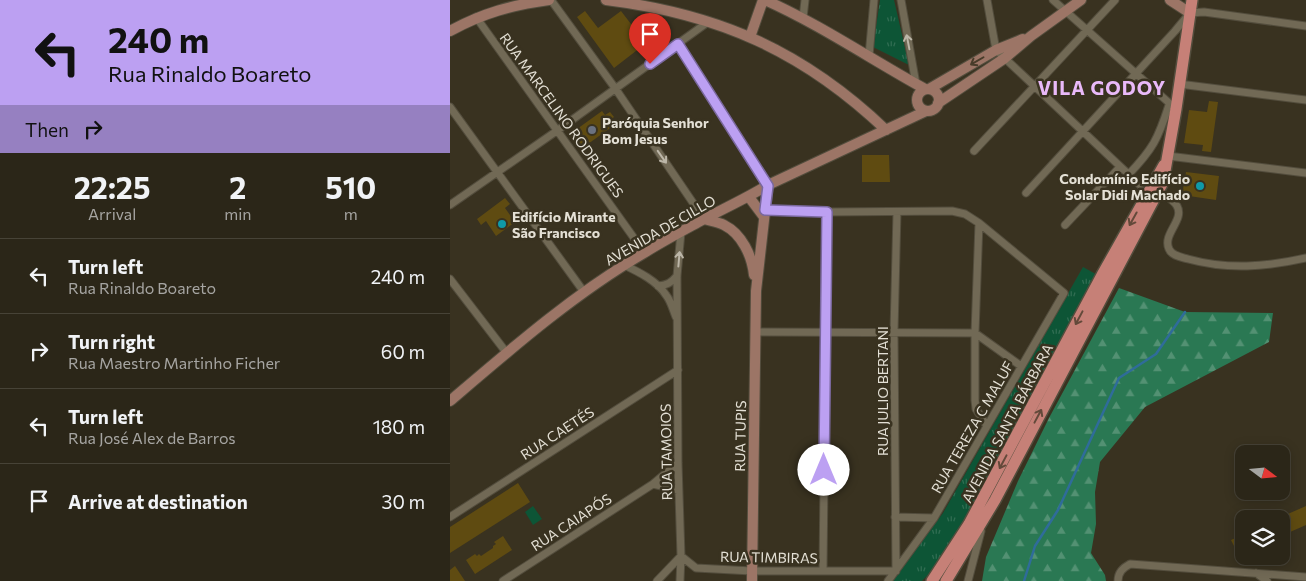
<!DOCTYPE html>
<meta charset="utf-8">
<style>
:root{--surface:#2b2618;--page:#332e21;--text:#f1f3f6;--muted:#a6a5a2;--line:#474337}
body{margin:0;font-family:Commissioner,sans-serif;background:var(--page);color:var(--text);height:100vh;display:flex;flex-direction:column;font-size:19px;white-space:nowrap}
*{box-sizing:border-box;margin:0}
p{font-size:16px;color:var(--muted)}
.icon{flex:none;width:28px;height:28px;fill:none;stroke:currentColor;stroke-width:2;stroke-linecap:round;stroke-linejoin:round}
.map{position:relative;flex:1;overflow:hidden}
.panel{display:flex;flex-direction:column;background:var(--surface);width:450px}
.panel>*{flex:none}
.top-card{background:#bca0f2;color:#111;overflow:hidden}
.needle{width:32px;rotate:106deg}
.fabs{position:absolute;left:785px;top:445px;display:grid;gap:10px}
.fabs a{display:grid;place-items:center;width:55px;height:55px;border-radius:10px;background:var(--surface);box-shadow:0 2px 12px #0003,0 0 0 1px var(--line);font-size:25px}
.pin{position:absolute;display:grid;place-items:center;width:42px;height:42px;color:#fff;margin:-51px -21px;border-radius:50% 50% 50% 0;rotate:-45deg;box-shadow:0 0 5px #0007}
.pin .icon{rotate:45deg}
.me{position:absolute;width:55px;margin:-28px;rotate:0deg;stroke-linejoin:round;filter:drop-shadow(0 0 4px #0008)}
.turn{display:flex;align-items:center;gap:18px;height:105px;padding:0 25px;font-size:22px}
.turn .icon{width:65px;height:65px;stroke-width:2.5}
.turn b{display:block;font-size:35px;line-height:42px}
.then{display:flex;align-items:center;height:48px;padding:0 25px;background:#0003;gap:10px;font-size:19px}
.eta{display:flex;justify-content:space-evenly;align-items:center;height:85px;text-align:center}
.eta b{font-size:30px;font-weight:700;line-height:35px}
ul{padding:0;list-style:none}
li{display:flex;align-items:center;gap:15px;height:75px;padding:0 25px;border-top:1px solid var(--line)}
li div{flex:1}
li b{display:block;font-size:19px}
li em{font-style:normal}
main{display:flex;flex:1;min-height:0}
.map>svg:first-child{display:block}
</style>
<main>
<section class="panel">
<div class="top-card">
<div class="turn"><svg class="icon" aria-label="left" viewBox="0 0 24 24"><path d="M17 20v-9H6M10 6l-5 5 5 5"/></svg><div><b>240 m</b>Rua Rinaldo Boareto</div></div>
<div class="then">Then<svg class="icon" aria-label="right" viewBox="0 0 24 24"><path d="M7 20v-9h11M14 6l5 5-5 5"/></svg></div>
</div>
<div class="eta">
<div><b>22:25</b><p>Arrival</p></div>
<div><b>2</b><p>min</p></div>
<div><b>510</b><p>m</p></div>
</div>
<ul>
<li><svg class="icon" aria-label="left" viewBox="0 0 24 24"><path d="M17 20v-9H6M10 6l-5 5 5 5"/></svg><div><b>Turn left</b><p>Rua Rinaldo Boareto</p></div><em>240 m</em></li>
<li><svg class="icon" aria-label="right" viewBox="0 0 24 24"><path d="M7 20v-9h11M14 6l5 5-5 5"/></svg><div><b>Turn right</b><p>Rua Maestro Martinho Ficher</p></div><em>60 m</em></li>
<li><svg class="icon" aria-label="left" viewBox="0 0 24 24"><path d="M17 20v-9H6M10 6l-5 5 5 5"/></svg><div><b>Turn left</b><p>Rua José Alex de Barros</p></div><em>180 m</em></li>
<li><svg class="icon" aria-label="arrive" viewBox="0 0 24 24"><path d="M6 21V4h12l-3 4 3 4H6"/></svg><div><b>Arrive at destination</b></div><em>30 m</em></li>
</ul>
</section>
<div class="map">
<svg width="856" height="581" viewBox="0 0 856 581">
<defs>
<pattern id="forest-firs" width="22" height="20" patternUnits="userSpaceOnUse" patternTransform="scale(1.25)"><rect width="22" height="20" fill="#2a7853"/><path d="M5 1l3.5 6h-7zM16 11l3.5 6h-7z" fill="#539173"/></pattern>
<pattern id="park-tufts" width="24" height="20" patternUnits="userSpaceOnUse" patternTransform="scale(1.25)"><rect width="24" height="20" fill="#0d5536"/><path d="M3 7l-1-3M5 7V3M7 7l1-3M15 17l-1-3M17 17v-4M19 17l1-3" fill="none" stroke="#306d52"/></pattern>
</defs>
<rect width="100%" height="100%" fill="#393220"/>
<path fill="#0d5536" d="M83,506L92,519L83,525L75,512Z"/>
<path fill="url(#forest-firs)" d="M669,288L735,312L823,313L819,342L695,407L650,462L645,492L646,524L641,553L655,575L656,581H532L536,557L568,481L599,418Z"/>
<path fill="url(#park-tufts)" d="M430,0H444L459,65L423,47Z
M633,267L651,277C611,350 572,425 529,496C512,525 496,558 472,581H439L447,574L493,513Z"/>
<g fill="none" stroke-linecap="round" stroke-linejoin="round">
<path stroke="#2f6c9a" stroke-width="2.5" d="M574,581L585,546L608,510L669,378L706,354L735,312"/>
</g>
<path fill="#5f4b11" d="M135,11L148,28L171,11L181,24L197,14L207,18L220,36L200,50L195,44L164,68L127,17Z
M759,101L768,102L761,152L752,151L753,145L734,143L739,110L757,112Z
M152,111L155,115L160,112L164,117L159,121L163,126L131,149L120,134Z
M412,155H439L440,182H412Z
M736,172L769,176L766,200L732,195Z
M55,198L60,204L55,208L65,222L46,236L36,221L31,225L27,219Z
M68,483L80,502L0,553V527Z
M856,506V525L831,536V517Z
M794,534V554L789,556L781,540Z
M53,536L62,550L25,574L16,560L25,554L27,556L29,554L31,556L43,548V546L46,544L44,542Z
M5,566L15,581H0V570Z"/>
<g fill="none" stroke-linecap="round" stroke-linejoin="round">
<defs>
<path id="street" d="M101,0L165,88L254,219
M451,0L466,84
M537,0L546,50L690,185
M603,0L726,109
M26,17L194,252
M353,18L355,0
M228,44L318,185
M419,56L424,0
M729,84L856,100
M0,107L134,292
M524,151L665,0
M718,156L856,173
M678,175C703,149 708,139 719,105
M709,192C715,196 723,199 727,206C735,220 712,234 719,249C722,256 731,257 738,259C778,270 816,267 856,258
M576,193L725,31L740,13L754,12L856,26
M0,205L108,130L258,22
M315,210L377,212L502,211L515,214L529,223L614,293L484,518L438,581
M529,223L525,333V400L526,409L537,426
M615,225L670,167
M174,265C189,272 207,281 216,295C221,301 223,310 226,317
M0,279L56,352
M208,286C217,285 221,283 227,276
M305,332L525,333L571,366
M203,484L228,490
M0,517L228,370
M445,517L484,518
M373,570L377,212
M446,571L444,332L447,212
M806,573L817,581
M53,581L203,484L228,463
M207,581L231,556L246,568L302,571H446
M230,581L231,556L228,463L227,276L231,232
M518,581L531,531
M668,581C668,572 673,568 680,564L856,577"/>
<path id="secondary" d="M156,0C269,14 353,51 436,130
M315,0C371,25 422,60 475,89
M720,0L740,13
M0,31C33,13 62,5 99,0
M300,37L313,0
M479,89L546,50L573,39
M467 100a11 11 0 1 1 22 0a11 11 0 1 1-22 0Z
M488,103L555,58L581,36L631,0
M299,197L314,217
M254,219C261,221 268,222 274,225C292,234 302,256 304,275
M0,401C62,348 124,294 194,253C213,241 234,230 254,219C275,208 297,198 318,185L476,111
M302,581L306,291L318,185"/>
<path id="primary" d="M482,581L519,524L652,275L714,165
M496,581L545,500L713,182L726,109L742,0"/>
</defs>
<use href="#street" stroke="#534d3d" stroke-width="9"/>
<use href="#secondary" stroke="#534d3d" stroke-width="12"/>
<use href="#primary" stroke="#534d3d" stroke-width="14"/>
<use href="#street" stroke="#716955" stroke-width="7"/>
<use href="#secondary" stroke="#9c7566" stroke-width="10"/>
<use href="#primary" stroke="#c68077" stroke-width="11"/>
</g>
<defs><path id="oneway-shaft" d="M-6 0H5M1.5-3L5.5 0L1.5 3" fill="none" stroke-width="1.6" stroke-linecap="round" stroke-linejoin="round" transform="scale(1.25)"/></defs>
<g stroke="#bcb6a8">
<use href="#oneway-shaft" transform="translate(458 42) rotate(-101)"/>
<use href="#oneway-shaft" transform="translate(212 157) rotate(55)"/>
<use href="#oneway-shaft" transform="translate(229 259) rotate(-85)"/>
</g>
<use stroke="#483c2a" href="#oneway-shaft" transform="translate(527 61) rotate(150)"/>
<g stroke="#63493a">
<use href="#oneway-shaft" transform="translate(683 219) rotate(119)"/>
<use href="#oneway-shaft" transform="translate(629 318) rotate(118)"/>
<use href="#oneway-shaft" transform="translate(588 416) rotate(-62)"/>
<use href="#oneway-shaft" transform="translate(553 462) rotate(118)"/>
</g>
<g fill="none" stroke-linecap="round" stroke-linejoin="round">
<defs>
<path id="route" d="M200,64L228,44L318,186L315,210L377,212L374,470"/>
</defs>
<use href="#route" stroke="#7a689d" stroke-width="12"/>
<use href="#route" stroke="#bca0f2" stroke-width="9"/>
</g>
<circle fill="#6b7280" stroke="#393220" stroke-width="2" cx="142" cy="130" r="5"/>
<g fill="#0f9aa8" stroke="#393220" stroke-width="2">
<circle cx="750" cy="186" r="5"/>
<circle cx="52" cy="224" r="5"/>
</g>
<g text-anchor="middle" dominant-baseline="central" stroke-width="5" stroke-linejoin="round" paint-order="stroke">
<g font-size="14" fill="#e4e0d5" stroke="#393220">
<text transform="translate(112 115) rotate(54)">RUA MARCELINO RODRIGUES</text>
<text transform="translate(210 230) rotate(-30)">AVENIDA DE CILLO</text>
<text transform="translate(432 391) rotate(-90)">RUA JULIO BERTANI</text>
<text transform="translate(557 423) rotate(-62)">AVENIDA SANTA BÁRBARA</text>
<text transform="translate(522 427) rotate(-60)">RUA TEREZA C MALUF</text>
<text transform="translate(107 433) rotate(-33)">RUA CAETÉS</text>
<text transform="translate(290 436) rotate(-89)">RUA TUPIS</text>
<text transform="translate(216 452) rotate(-91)">RUA TAMOIOS</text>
<text transform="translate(121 522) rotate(-33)">RUA CAIAPÓS</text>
<text transform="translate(319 557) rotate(1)">RUA TIMBIRAS</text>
</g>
<g font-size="14" font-weight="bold" fill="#e4e0d5" stroke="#393220" text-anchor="start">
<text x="152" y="122">Paróquia Senhor<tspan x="152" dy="16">Bom Jesus</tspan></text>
<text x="740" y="178" text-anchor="end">Condomínio Edifício<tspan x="740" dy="16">Solar Didi Machado</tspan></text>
<text x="62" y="216">Edifício Mirante<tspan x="62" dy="16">São Francisco</tspan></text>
</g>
<g font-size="19" font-weight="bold" letter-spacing="1" fill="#e9b9f9" stroke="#393220">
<text x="652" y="87">VILA GODOY</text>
</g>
</g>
</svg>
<div class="fabs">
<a><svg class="needle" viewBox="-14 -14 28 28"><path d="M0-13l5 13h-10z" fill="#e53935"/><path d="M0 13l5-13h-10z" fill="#a6a5a2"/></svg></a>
<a><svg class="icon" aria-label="layers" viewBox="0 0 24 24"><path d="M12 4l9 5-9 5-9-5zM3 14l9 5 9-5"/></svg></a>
</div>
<div class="pin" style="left:200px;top:64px;background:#d93025"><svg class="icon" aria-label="arrive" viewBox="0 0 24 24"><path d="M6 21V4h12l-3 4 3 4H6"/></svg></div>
<svg class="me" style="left:374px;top:470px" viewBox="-20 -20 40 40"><circle r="19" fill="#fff"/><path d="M0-13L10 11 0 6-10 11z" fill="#bca0f2"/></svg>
</div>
</main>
